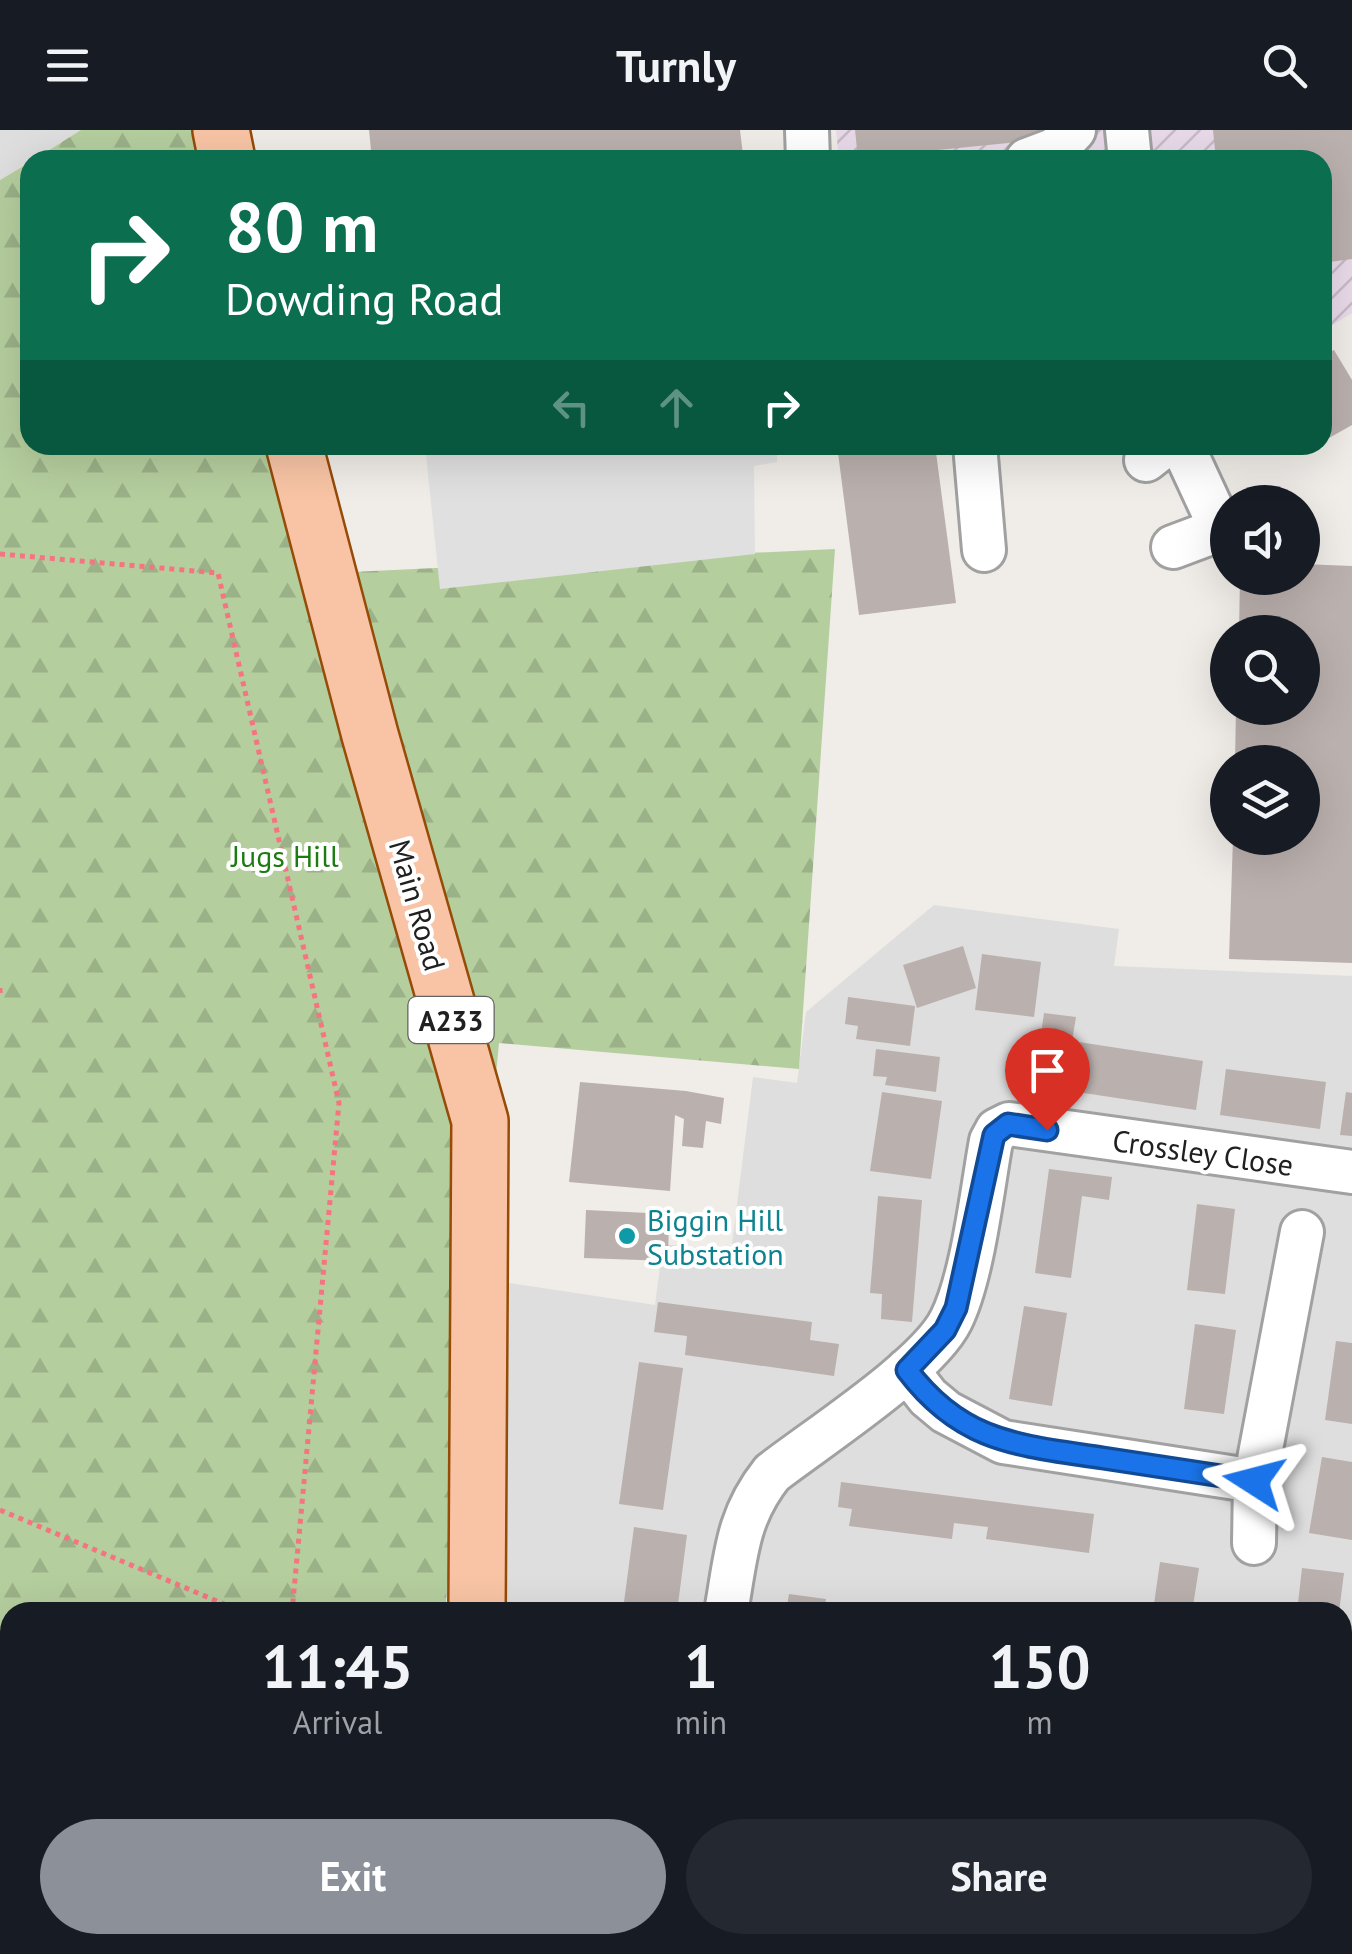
<!DOCTYPE html>
<style>
:root{--surface:#171b24;--page:#242831;--text:#f1f3f6;--muted:#9ea1a6;--accent:#8c9099}
body{margin:0;font-family:"PT Sans",sans-serif;background:var(--page);color:var(--text);height:100vh;display:flex;flex-direction:column;font-size:38px;white-space:nowrap}
*{box-sizing:border-box;margin:0}
p{font-size:32px;color:var(--muted)}
.icon{flex:none;width:55px;height:55px;fill:none;stroke:currentColor;stroke-width:2;stroke-linecap:round;stroke-linejoin:round}
.map{position:relative;flex:1;overflow:hidden}
.drawer{position:absolute;left:0px;top:1472px;width:1352px;height:352px;display:flex;flex-direction:column;background:var(--surface);border-radius:30px 30px 0 0;box-shadow:0 10px 40px #0002}
.drawer>*{flex:none}
.banner{position:absolute;left:20px;top:20px;width:1312px;height:305px;border-radius:30px;box-shadow:0 10px 40px #0002;background:#0b6e4f;color:#fff;overflow:hidden}
.buttons{position:absolute;left:1210px;top:355px;display:grid;gap:20px}
.buttons a{display:grid;place-items:center;width:110px;height:110px;border-radius:50%;background:var(--surface);box-shadow:0 10px 40px #0002;font-size:50px}
.pin{position:absolute;display:grid;place-items:center;width:85px;height:85px;color:#fff;margin:-102px -42px;border-radius:50% 50% 50% 0;rotate:-45deg;box-shadow:0 0 10px #0007}
.pin .icon{rotate:45deg}
.me{position:absolute;width:110px;margin:-55px;rotate:279deg;stroke-linejoin:round;filter:drop-shadow(0 0 8px #0008)}
.turn{display:flex;align-items:center;gap:35px;height:210px;padding:0 40px;font-size:45px}
.turn .icon{width:130px;height:130px;stroke-width:2.5}
.turn b{display:block;font-size:70px;line-height:85px}
.lanes{display:flex;align-items:center;height:95px;padding:0 40px;background:#0003;justify-content:center;gap:50px;direction:ltr}
.lanes .off{opacity:.35}
.eta{display:flex;justify-content:space-evenly;align-items:center;height:170px;text-align:center}
.eta b{font-size:60px;font-weight:700;line-height:70px}
.button{display:flex;gap:20px;margin-top:auto;padding:20px 40px}
.button a{flex:1;height:115px;border-radius:60px;background:var(--accent);color:#fff;font-size:40px;font-weight:700;line-height:115px;text-align:center}
.button a+a{background:var(--page);color:var(--text)}
header{display:flex;justify-content:space-between;align-items:center;height:130px;padding:0 40px;background:var(--surface);font-size:45px;font-weight:700}
.map>svg:first-child{display:block}
</style>
<header><svg class="icon" aria-label="menu" viewBox="0 0 24 24"><path d="M4 6h16M4 12h16M4 18h16"/></svg>Turnly<svg class="icon" aria-label="search" viewBox="0 0 24 24"><circle cx="10" cy="10" r="6"/><path d="M15 15l6 6"/></svg></header>
<div class="map">
<svg width="1352" height="1824" viewBox="0 0 1352 1824">
<defs>
<pattern id="industrial-furrows" width="10" height="10" patternUnits="userSpaceOnUse" patternTransform="scale(2.5)"><rect width="10" height="10" fill="#e9dae9"/><path d="M-1 1l2-2M0 10L10 0M9 11l2-2" fill="none" stroke="#c8bbc8"/></pattern>
<pattern id="forest-firs" width="22" height="20" patternUnits="userSpaceOnUse" patternTransform="scale(2.5)"><rect width="22" height="20" fill="#b5ce9e"/><path d="M5 1l3.5 6h-7zM16 11l3.5 6h-7z" fill="#9bb188"/></pattern>
</defs>
<rect width="100%" height="100%" fill="#f0ece8"/>
<path fill="#dedede" d="M0,0H81L0,50Z
M934,775L1119,799L1114,836L1352,846V1824H561L565,1815H1342V1482H504L509,1153L655,1175L663,1114L731,1122L753,947L797,953L806,882Z"/>
<path fill="url(#industrial-furrows)" d="M836,0H1352V183L1323,201L1322,30H839Z"/>
<path fill="#d6e8b0" d="M417,1815H558L554,1824H414Z"/>
<path fill="url(#forest-firs)" d="M81,0H210L218,30H33Z
M30,32V315H294L330,443L835,419L799,939L499,913L445,1482H10V1815H345L342,1824H0V50Z"/>
<path fill="#e0e0e0" d="M425,315H777V332L754,336L755,424L440,459Z"/>
<path fill="#bab0ad" d="M369,0H740L743,25L701,30H372Z
M855,0H1048V9L858,28Z
M1213,0H1352V129L1322,133V30H1216Z
M1334,220L1352,250V295L1322,312V226Z
M837,315H935L956,473L859,485Z
M1302,434L1352,436V833L1229,829L1233,708H1302V632H1235L1236,578H1302V502H1239L1240,448H1302Z
M963,816L976,858L917,878L903,835Z
M982,824L1041,832L1034,887L975,880Z
M848,867L915,876L910,916L856,909L858,896L845,894Z
M1044,883L1076,887L1072,911L1203,931L1196,980L1064,960L1066,944L1036,939Z
M876,919L940,927L936,962L885,955L887,947L873,946Z
M1226,939L1326,952L1320,999L1220,985Z
M580,952L686,961L724,968L721,994L706,991L703,1018L682,1016L684,989L675,985L670,1061L569,1052Z
M882,962L942,971L931,1049L870,1041Z
M1346,962L1352,963V1006L1340,1005Z
M1049,1039L1112,1047L1109,1070L1082,1066L1071,1148L1035,1143Z
M878,1066L922,1070L912,1192L881,1189L882,1164L870,1163Z
M1197,1074L1235,1079L1225,1164L1187,1160Z
M586,1080L669,1084L668,1131L584,1128Z
M658,1172L812,1192L810,1210L839,1214L834,1246L685,1225L687,1206L654,1202Z
M1024,1176L1067,1183L1052,1276L1009,1269Z
M1195,1194L1236,1200L1224,1284L1184,1279Z
M1336,1211L1352,1213V1294L1325,1290Z
M639,1232L683,1238L663,1380L619,1374Z
M1322,1327L1352,1332V1410L1309,1403Z
M841,1352L1094,1384L1089,1423L986,1409L988,1397L954,1393L952,1409L849,1396L852,1379L838,1377Z
M634,1397L687,1405L677,1482H637L639,1474L624,1472Z
M1160,1432L1199,1438L1192,1482L1153,1481Z
M1302,1438L1344,1443L1339,1482H1297Z
M789,1464L826,1469L824,1482H786Z
M1342,1568L1352,1570L1350,1602L1342,1600Z
M1342,1608L1352,1611L1344,1648L1342,1647Z
M649,1815H716L713,1824H671Z
M1166,1815H1215L1213,1824H1164Z"/>
<g fill="none" stroke-linecap="round" stroke-linejoin="round">
<defs>
<path id="minor" d="M807,0L808,30
M1127,0L1130,30
M1027,30L1056,19L1074,0
M975,315L984,420
M1146,330L1165,315
M1173,417L1221,399L1182,315
M907,1240L928,1267L946,1282L1003,1312L1255,1351
M1254,1413L1255,1351L1302,1102
M726,1482C736,1428 736,1388 772,1343C817,1308 928,1237 951,1190C973,1146 982,1060 991,1011L997,1000L1009,994L1352,1042
M909,1815L933,1824"/>
<path id="major" d="M221,0L227,30
M294,315L370,605L480,991L477,1482
M374,1824L377,1815"/>
</defs>
<use href="#minor" stroke="#a1a1a1" stroke-width="48"/>
<use href="#major" stroke="#964b07" stroke-width="60"/>
<path stroke="#f47581" stroke-width="5" stroke-dasharray="5 5" stroke-linecap="butt" d="M0,424L218,443L339,973L292,1482
M0,858V863
M0,1380L243,1482"/>
<use href="#minor" stroke="#fff" stroke-width="42"/>
<use href="#major" stroke="#f8c4a5" stroke-width="55"/>
</g>
<g fill="none" stroke-linecap="round" stroke-linejoin="round">
<defs>
<path id="route" d="M1047,1000L1008,994L994,1005L956,1178L945,1200L907,1240C962,1313 1018,1315 1103,1328C1153,1336 1204,1343 1254,1351"/>
</defs>
<use href="#route" stroke="#114b97" stroke-width="25"/>
<use href="#route" stroke="#1a73e8" stroke-width="18"/>
</g>
<circle fill="#0f9aa8" stroke="#fff" stroke-width="4" cx="627" cy="1106" r="10"/>
<g text-anchor="middle" dominant-baseline="central" stroke-width="8" stroke-linejoin="round" paint-order="stroke">
<rect fill="#fff" stroke="#636363" stroke-width="2.5" x="408.5" y="867" width="85" height="46" rx="8"/>
<g font-size="28" font-weight="bold" fill="#202020">
<text x="451" y="890">A233</text>
</g>
<g font-size="30" fill="#1d7c11" stroke="#fff">
<text x="285" y="725">Jugs Hill</text>
</g>
<g font-size="30" fill="#202020" stroke="#fff">
<text transform="translate(418 775) rotate(74)">Main Road</text>
<text transform="translate(1203 1022) rotate(8)">Crossley Close</text>
</g>
<g font-size="30" fill="#0d838f" stroke="#fff" text-anchor="start">
<text x="647" y="1089">Biggin Hill<tspan x="647" dy="34">Substation</tspan></text>
</g>
</g>
</svg>
<div class="buttons">
<a><svg class="icon" aria-label="sound" viewBox="0 0 24 24"><path d="M4 9h4l5-4v14l-5-4H4zM17 9q2 3 0 6"/></svg></a>
<a><svg class="icon" aria-label="search" viewBox="0 0 24 24"><circle cx="10" cy="10" r="6"/><path d="M15 15l6 6"/></svg></a>
<a><svg class="icon" aria-label="layers" viewBox="0 0 24 24"><path d="M12 4l9 5-9 5-9-5zM3 14l9 5 9-5"/></svg></a>
</div>
<div class="pin" style="left:1047px;top:1000px;background:#d93025"><svg class="icon" aria-label="arrive" viewBox="0 0 24 24"><path d="M6 21V4h12l-3 4 3 4H6"/></svg></div>
<svg class="me" style="left:1254px;top:1351px" viewBox="-20 -20 40 40"><path d="M0-17L14 15 0 8-14 15z" fill="#1a73e8" stroke="#fff" stroke-width="4"/></svg>
<div class="banner">
<div class="turn"><svg class="icon" aria-label="right" viewBox="0 0 24 24"><path d="M7 20v-9h11M14 6l5 5-5 5"/></svg><div><b>80 m</b>Dowding Road</div></div>
<div class="lanes"><svg class="icon off" aria-label="left" viewBox="0 0 24 24"><path d="M17 20v-9H6M10 6l-5 5 5 5"/></svg><svg class="icon off" aria-label="ahead" viewBox="0 0 24 24"><path d="M12 20V5M6 11l6-6 6 6"/></svg><svg class="icon" aria-label="right" viewBox="0 0 24 24"><path d="M7 20v-9h11M14 6l5 5-5 5"/></svg></div>
</div>
<section class="drawer">
<div class="eta">
<div><b>11:45</b><p>Arrival</p></div>
<div><b>1</b><p>min</p></div>
<div><b>150</b><p>m</p></div>
</div>
<div class="button"><a>Exit</a><a>Share</a></div>
</section>
</div>
